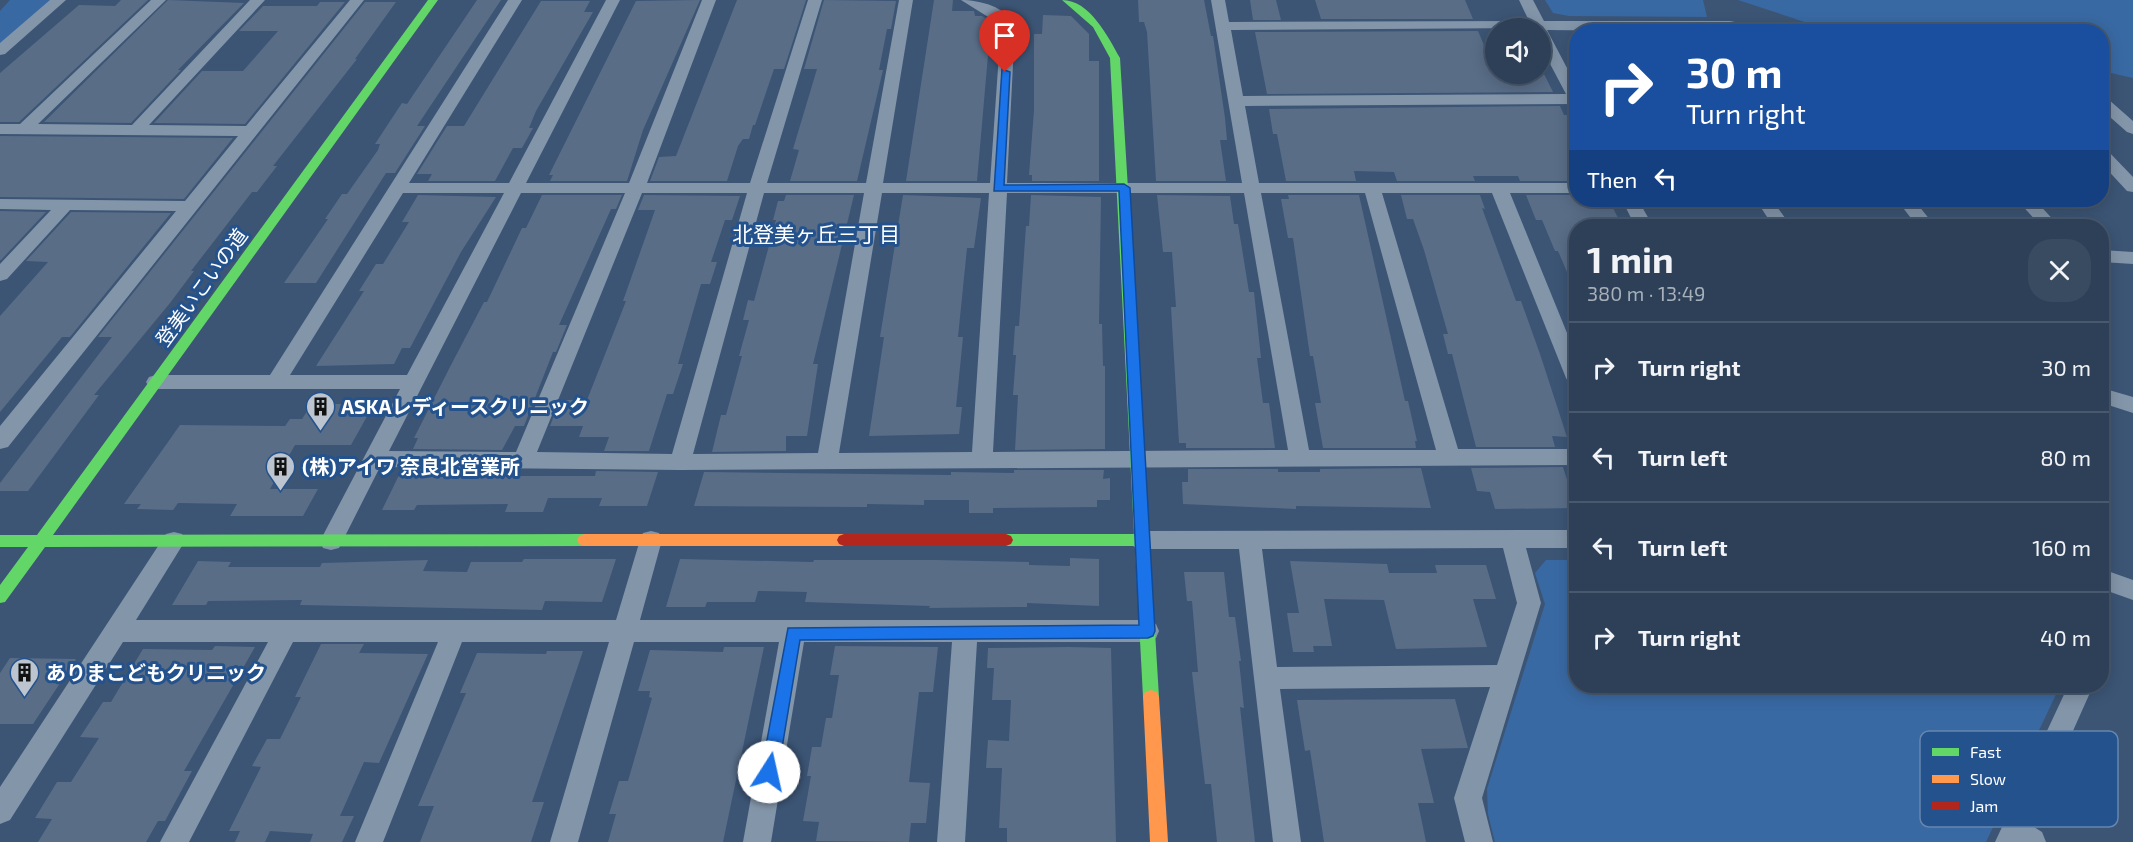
<!DOCTYPE html>
<meta charset="utf-8">
<style>
:root{--surface:#2d4058;--page:#394b61;--text:#f1f3f6;--muted:#a7afba;--line:#48596e}
body{margin:0;font-family:"Exo 2","Noto Sans JP",sans-serif;background:var(--page);color:var(--text);height:100vh;display:flex;flex-direction:column;font-size:22px;white-space:nowrap}
*{box-sizing:border-box;margin:0}
p{font-size:20px;color:var(--muted)}
.icon{flex:none;width:33px;height:33px;fill:none;stroke:currentColor;stroke-width:2;stroke-linecap:round;stroke-linejoin:round}
.map{position:relative;flex:1;overflow:hidden}
.details{position:absolute;left:1569px;top:219px;width:540px;height:474px;display:flex;flex-direction:column;background:var(--surface);border-radius:24px;box-shadow:0 3px 15px #0003,0 0 0 2px var(--line)}
.details>*{flex:none}
.guide{position:absolute;left:1569px;top:24px;width:540px;height:183px;border-radius:24px;box-shadow:0 3px 15px #0003,0 0 0 2px var(--line);background:#1a4fa0;color:#fff;overflow:hidden}
.buttons{position:absolute;left:1485px;top:18px;display:grid;gap:12px}
.buttons a{display:grid;place-items:center;width:66px;height:66px;border-radius:50%;background:var(--surface);box-shadow:0 3px 15px #0003,0 0 0 2px var(--line);font-size:30px}
.pin{position:absolute;display:grid;place-items:center;width:51px;height:51px;color:#fff;margin:-62px -26px;border-radius:50% 50% 50% 0;rotate:-45deg;box-shadow:0 0 6px #0007}
.pin .icon{rotate:45deg}
.me{position:absolute;width:66px;margin:-33px;rotate:10deg;stroke-linejoin:round;filter:drop-shadow(0 0 4px #0008)}
.turn{display:flex;align-items:center;gap:21px;height:126px;padding:0 18px;font-size:27px}
.turn .icon{width:78px;height:78px;stroke-width:2.5}
.turn b{display:block;font-size:42px;line-height:51px}
.then{display:flex;align-items:center;height:57px;padding:0 18px;background:#0003;gap:12px;font-size:22px}
.round{display:grid;place-items:center;flex:none;width:63px;height:63px;border-radius:24px;background:var(--page)}
.head{display:flex;align-items:center;justify-content:space-between;height:102px;padding:0 18px}
h1{font-size:36px;font-weight:700;line-height:45px}
ul{padding:0;list-style:none}
li{display:flex;align-items:center;gap:18px;height:90px;padding:0 18px;border-top:2px solid var(--line)}
li div{flex:1}
li b{display:block;font-size:22px}
li em{font-style:normal}
.map>svg:first-child{display:block}
</style>
<div class="map">
<svg width="2133" height="842" viewBox="0 0 2133 842">
<rect width="100%" height="100%" fill="#3c5575"/>
<path fill="#3969a3" d="M10,0H53L0,46V11Z
M1545,0H1703L1707,17L1569,16L1553,13Z
M1738,0H2133V78L2102,71V32L1832,31Z
M1546,560H1576V686H2060L1986,842H1495L1488,814L1487,789L1545,604L1535,573Z"/>
<path fill="#596d87" d="M121,0H148L19,122H0V73L79,5L115,6Z
M168,0L244,3L178,70H181L131,123L44,122Z
M477,0H501L417,126H425L395,173H386L316,283H284L328,219H325L342,194H347L378,150L380,144H375L398,109L402,103L407,104Z
M700,0L643,130L627,181H550L553,175H549L636,1Z
M737,0H806L784,69H774L755,125H753L749,139H743L738,146L727,181H650L659,157L676,156Z
M824,0L896,1L891,29H887L879,70H883L857,181H790L799,150L793,149L817,69H804Z
M934,0H953L952,11H974L975,16H982L991,21L977,181H906Z
M1138,0H1204L1211,36H1213L1225,118L1227,140H1220L1226,181H1156L1147,32L1144,22H1139Z
M1250,0H1276L1281,20H1253Z
M1315,0H1465L1473,19H1321Z
M541,1H590L584,12H593L536,111L529,128H533L522,148H513L495,181H428L432,174H417L447,126H464Z
M320,2H345L245,124L154,123L202,71H243L278,31H239L263,6H317Z
M365,2H396L355,59H357L273,166H277L257,192H252L191,271H194L170,303L94,395H99L28,491H0V483L112,337H98Z
M1043,15L1071,16L1089,34V61H1099V181H1032V175H1029L1034,110V34H1042Z
M1478,31L1496,74H1544L1553,92L1267,94L1255,32Z
M1560,106L1564,115H1568L1576,133V181H1520L1518,176H1473L1475,181H1397L1394,172L1354,171L1356,181H1286L1277,134H1273L1269,109Z
M0,136L233,138L184,199L0,197Z
M418,195L496,197L461,252L410,348H402L394,364L316,366L364,291H359L376,264H383L409,222H402Z
M542,195H622L616,209H611L559,325H567L556,352H553L524,426H515L502,450L413,449L418,438H414L451,365L484,302H487L522,228H526Z
M644,195L740,196L732,220H725L711,262H717L710,284H701L678,364H683L673,394H667L649,451H604L609,437H579L583,426H550L560,400H587L626,301H623L655,210H638Z
M786,195H854L813,364H818L807,436H786V451L712,452L721,415H726L742,356H739L749,320H743L748,300L754,301L776,220H773L778,201H784Z
M903,195L981,198L974,248H967L958,337H963L956,407H962L959,434L869,436L884,337H880Z
M1031,195L1101,197L1099,324H1102L1103,366H1105V449L1015,450L1018,395H1013L1016,355H1013L1015,326H1019L1026,226H1029Z
M1157,195L1230,196L1234,224H1238L1249,292H1254L1261,358H1257L1263,403H1269L1275,448H1186V443H1179L1171,307H1176L1172,252H1163Z
M1288,195H1359L1405,401H1408L1417,441H1415L1416,448H1323L1315,403H1321L1313,356H1310L1293,238H1288L1281,199H1289Z
M1401,195H1480L1485,209L1482,208L1516,301H1521L1540,354L1567,437L1552,436L1555,447H1476L1452,354H1448L1443,334H1448L1424,250L1413,219H1407Z
M1526,195H1576V200H1609L1622,226H1576V293L1558,251H1555L1542,220H1536Z
M0,211L46,212L1,260H0Z
M71,212L171,213L70,337H62L0,412V316L48,262L26,261Z
M312,404H374L351,445H295L270,489H318L303,516H230L237,504L178,503L173,510L137,509L141,504H124L180,425L285,426L290,419H302Z
M1563,467L1576,508L1495,509L1490,492L1477,491L1471,468Z
M1421,468L1431,508L1296,506V509L1183,504L1182,482H1188V469H1278V472H1320V469Z
M402,469L493,470L490,476H595L596,471L658,472L647,506H599L602,498H548L543,512H505L508,504L417,505L414,510H382Z
M1014,470H1104L1103,479L1110,478V500H1097V507L993,508V513H969V500H924V505L867,504V507L694,506L704,472L951,475V472L1014,473Z
M1070,558L1099,559V606L1027,603V607L929,608L930,606L805,602L807,592L758,591L755,602H707L705,607H666L680,559L813,562L814,560H935L1029,562V565L1070,566Z
M524,559H616L602,602L545,601L542,610L300,605L302,600L208,601L206,605H172L198,561L231,562L228,567H320L322,563L428,560L423,571L467,572L471,562H522Z
M1290,561L1387,564L1389,573H1437L1435,565H1486L1496,599H1473L1487,647L1396,649L1384,600L1324,599L1332,646H1313L1314,652H1293L1287,613H1299Z
M1184,572H1224L1229,617H1235L1241,661H1239L1244,708L1240,707L1255,842H1217L1211,784H1205L1196,708L1192,672H1198L1192,601H1187Z
M321,644H364L359,653L428,654L379,763L364,762L340,816H354L342,842H310L313,834L270,831L265,842H235L240,831H229L261,767L252,766L267,739H280L301,697H295Z
M215,646L255,647L184,771H192L165,821H158L146,842H38L52,819L35,818L57,782H71L99,738L80,737L103,702H111L143,649L212,650Z
M835,646L938,647L933,692H919L909,782L930,783L926,823H911L909,842L816,841L819,822L803,821L811,776H807L812,747H821L826,718H832L839,675H830Z
M724,647H764L723,842H608L616,814H609L619,781H628L652,698L649,697L650,691H638L650,650L723,652Z
M1069,647L1111,648L1116,842H1007V828H999L1002,768H986L988,740L1009,741L1011,700H992L994,668H987L988,648Z
M547,651H583L532,802H544L531,842H420L434,806H418L466,693H460L477,653L546,654Z
M10,658L76,659L33,724H0V673Z
M1455,699L1468,748L1421,749L1434,803H1418L1426,842H1324L1310,750L1305,751L1297,700Z"/>
<g fill="none" stroke-linecap="round" stroke-linejoin="round">
<path fill="#8395a9" fill-rule="evenodd" d="M50,0H66L5,54L0,55V43Z
M151,0H166L38,124L132,125L250,0H265L149,125L246,126L350,0H364L8,447L0,449V426L176,211L70,210L7,279L0,281V264L51,210L0,209V199L185,201L238,136L0,134V124H20Z
M508,0H522L409,183H509L606,0H620L526,183H629L702,0H716L647,183H750L808,0H822L767,183H866L899,0H913L883,183H990L1001,25L961,0C980,0 1006,7 1015,25L1007,183H1242L1211,0H1225L1229,22L1529,21L1519,0H1533L1544,21H1730L1735,22L1740,32L1547,30L1576,85V104L1245,106L1259,183H1576V193H1510L1576,355V385L1569,383L1566,378L1492,193H1382L1458,449H1576V465L680,470L380,467L339,548L331,550L323,548L320,541L400,389H156L149,387L146,382L149,377L156,375H270ZM1540,28V45L1566,94L1243,96L1231,30ZM403,193H504L407,375H290ZM521,193H625L516,452L389,451ZM642,193H747L672,454L537,452ZM764,193H864L818,453L693,454ZM882,193H989L972,452L839,453ZM1007,193H1244L1288,450L993,452ZM1261,193H1365L1436,450H1309Z
M2102,97L2108,99L2133,121V134L2127,132L2102,110Z
M2102,150L2108,151L2133,177V192L2127,191L2102,164Z
M1622,200H1638L1653,226H1635Z
M1756,200H1772L1791,226H1773Z
M1897,200H1914L1935,226H1917Z
M2017,200H2035L2059,226H2041Z
M2102,250L2133,252V264L2102,262Z
M2102,388L2133,397V413L2102,403Z
M1576,530V548H1526L1541,603L1482,798L1493,842H1465L1454,798L1490,687L1280,689L1301,842H1273L1239,549H1142L1134,547L1131,540L1134,533L1142,531ZM1503,548L1517,603L1497,665L1277,667L1262,549Z
M651,531L659,533L662,540L640,620H1147L1156,624L1159,631L1156,638L1147,642H977L965,842H937L952,642H804L771,842H743L779,642H634L578,842H550L609,642H462L383,842H355L438,642H293L189,842H160L268,642H123L10,820L0,824V787L166,534L174,532L182,534L185,541L136,620H616L640,540L643,533Z
M2102,569L2133,580V600L2102,589Z
M2068,686H2093L2031,825L2042,832L2046,842H1995Z"/>
<path fill="#63d668" fill-rule="evenodd" d="M428,0H438L53,535L584,534L589,536L591,540L589,544L584,546L45,547L5,602L0,603V585L28,547H0V535H37Z
M1062,0C1090,0 1108,37 1120,58L1159,697L1157,702L1151,704L1145,702L1143,697L1135,546H1006L1001,544L999,540L1001,536L1006,534H1134L1110,58L1093,27Z"/>
<path fill="#ff974d" fill-rule="evenodd" d="M584,534H844L849,536L851,540L849,544L844,546H584L579,544L577,540L579,536Z
M1151,690L1157,692L1159,697L1168,842H1150L1143,697L1145,692Z"/>
<path fill="#b3261e" fill-rule="evenodd" d="M844,534H1006L1011,536L1013,540L1011,544L1006,546H844L839,544L837,540L839,536Z"/>
</g>
<path fill="#1a73e8" stroke="#114b97" stroke-width="1.5" d="M1002,69L1010,72L1004,185L1124,184L1130,188L1155,631L1153,636L1148,638L800,640L778,772L775,778L769,781L763,778L761,772L788,628L1139,625L1119,191H994Z"/>
<defs>
<symbol id="building-pin" viewBox="-11 -11 22 30"><path d="M0 17L-7.5 6A9.5 9.5 0 1 1 7.5 6Z" fill="#bbc4cf" stroke="#24528d"/><path d="M-4-6H4V6H1V3H-1V6H-4ZM-2.5-4.3h1.7v1.8h-1.7ZM.8-4.3h1.7v1.8H.8ZM-2.5-1h1.7V.8h-1.7ZM.8-1h1.7V.8H.8Z" fill="#111"/></symbol>
</defs>
<g fill-rule="evenodd">
<use href="#building-pin" x="304" y="390" width="33" height="45"/>
<use href="#building-pin" x="264" y="450" width="33" height="45"/>
<use href="#building-pin" x="8" y="656" width="33" height="45"/>
</g>
<g text-anchor="middle" dominant-baseline="central" stroke-width="6" stroke-linejoin="round" paint-order="stroke">
<g font-size="20" fill="#fff" stroke="#24528d">
<text transform="translate(201 287) rotate(-54)">登美いこいの道</text>
</g>
<g font-size="20" font-weight="bold" fill="#fff" stroke="#24528d" text-anchor="start">
<text x="341" y="406">ASKAレディースクリニック</text>
<text x="302" y="466">(株)アイワ 奈良北営業所</text>
<text x="46" y="672">ありまこどもクリニック</text>
</g>
<g font-size="21" fill="#fff" stroke="#24528d">
<text x="816" y="233">北登美ヶ丘三丁目</text>
</g>
</g>
<rect x="1920" y="731" width="198" height="96" rx="9" fill="#24528d" stroke="#6686af" stroke-width="1.5"/>
<rect x="1932" y="748" width="27" height="8" fill="#63d668"/>
<rect x="1932" y="775" width="27" height="8" fill="#ff974d"/>
<rect x="1932" y="802" width="27" height="8" fill="#b3261e"/>
<g font-size="16" fill="#fff">
<text x="1970" y="758">Fast</text>
<text x="1970" y="785">Slow</text>
<text x="1970" y="812">Jam</text>
</g>
</svg>
<div class="buttons">
<a><svg class="icon" aria-label="sound" viewBox="0 0 24 24"><path d="M4 9h4l5-4v14l-5-4H4zM17 9q2 3 0 6"/></svg></a>
</div>
<div class="pin" style="left:1005px;top:72px;background:#d93025"><svg class="icon" aria-label="arrive" viewBox="0 0 24 24"><path d="M6 21V4h12l-3 4 3 4H6"/></svg></div>
<svg class="me" style="left:769px;top:772px" viewBox="-20 -20 40 40"><circle r="19" fill="#fff"/><path d="M0-13L10 11 0 6-10 11z" fill="#1a73e8"/></svg>
<div class="guide">
<div class="turn"><svg class="icon" aria-label="right" viewBox="0 0 24 24"><path d="M7 20v-9h11M14 6l5 5-5 5"/></svg><div><b>30 m</b>Turn right</div></div>
<div class="then">Then<svg class="icon" aria-label="left" viewBox="0 0 24 24"><path d="M17 20v-9H6M10 6l-5 5 5 5"/></svg></div>
</div>
<section class="details">
<div class="head"><div><h1>1 min</h1><p>380 m · 13:49</p></div><a class="round"><svg class="icon" aria-label="close" viewBox="0 0 24 24"><path d="M6 6l12 12M18 6L6 18"/></svg></a></div>
<ul>
<li><svg class="icon" aria-label="right" viewBox="0 0 24 24"><path d="M7 20v-9h11M14 6l5 5-5 5"/></svg><div><b>Turn right</b></div><em>30 m</em></li>
<li><svg class="icon" aria-label="left" viewBox="0 0 24 24"><path d="M17 20v-9H6M10 6l-5 5 5 5"/></svg><div><b>Turn left</b></div><em>80 m</em></li>
<li><svg class="icon" aria-label="left" viewBox="0 0 24 24"><path d="M17 20v-9H6M10 6l-5 5 5 5"/></svg><div><b>Turn left</b></div><em>160 m</em></li>
<li><svg class="icon" aria-label="right" viewBox="0 0 24 24"><path d="M7 20v-9h11M14 6l5 5-5 5"/></svg><div><b>Turn right</b></div><em>40 m</em></li>
</ul>
</section>
</div>
